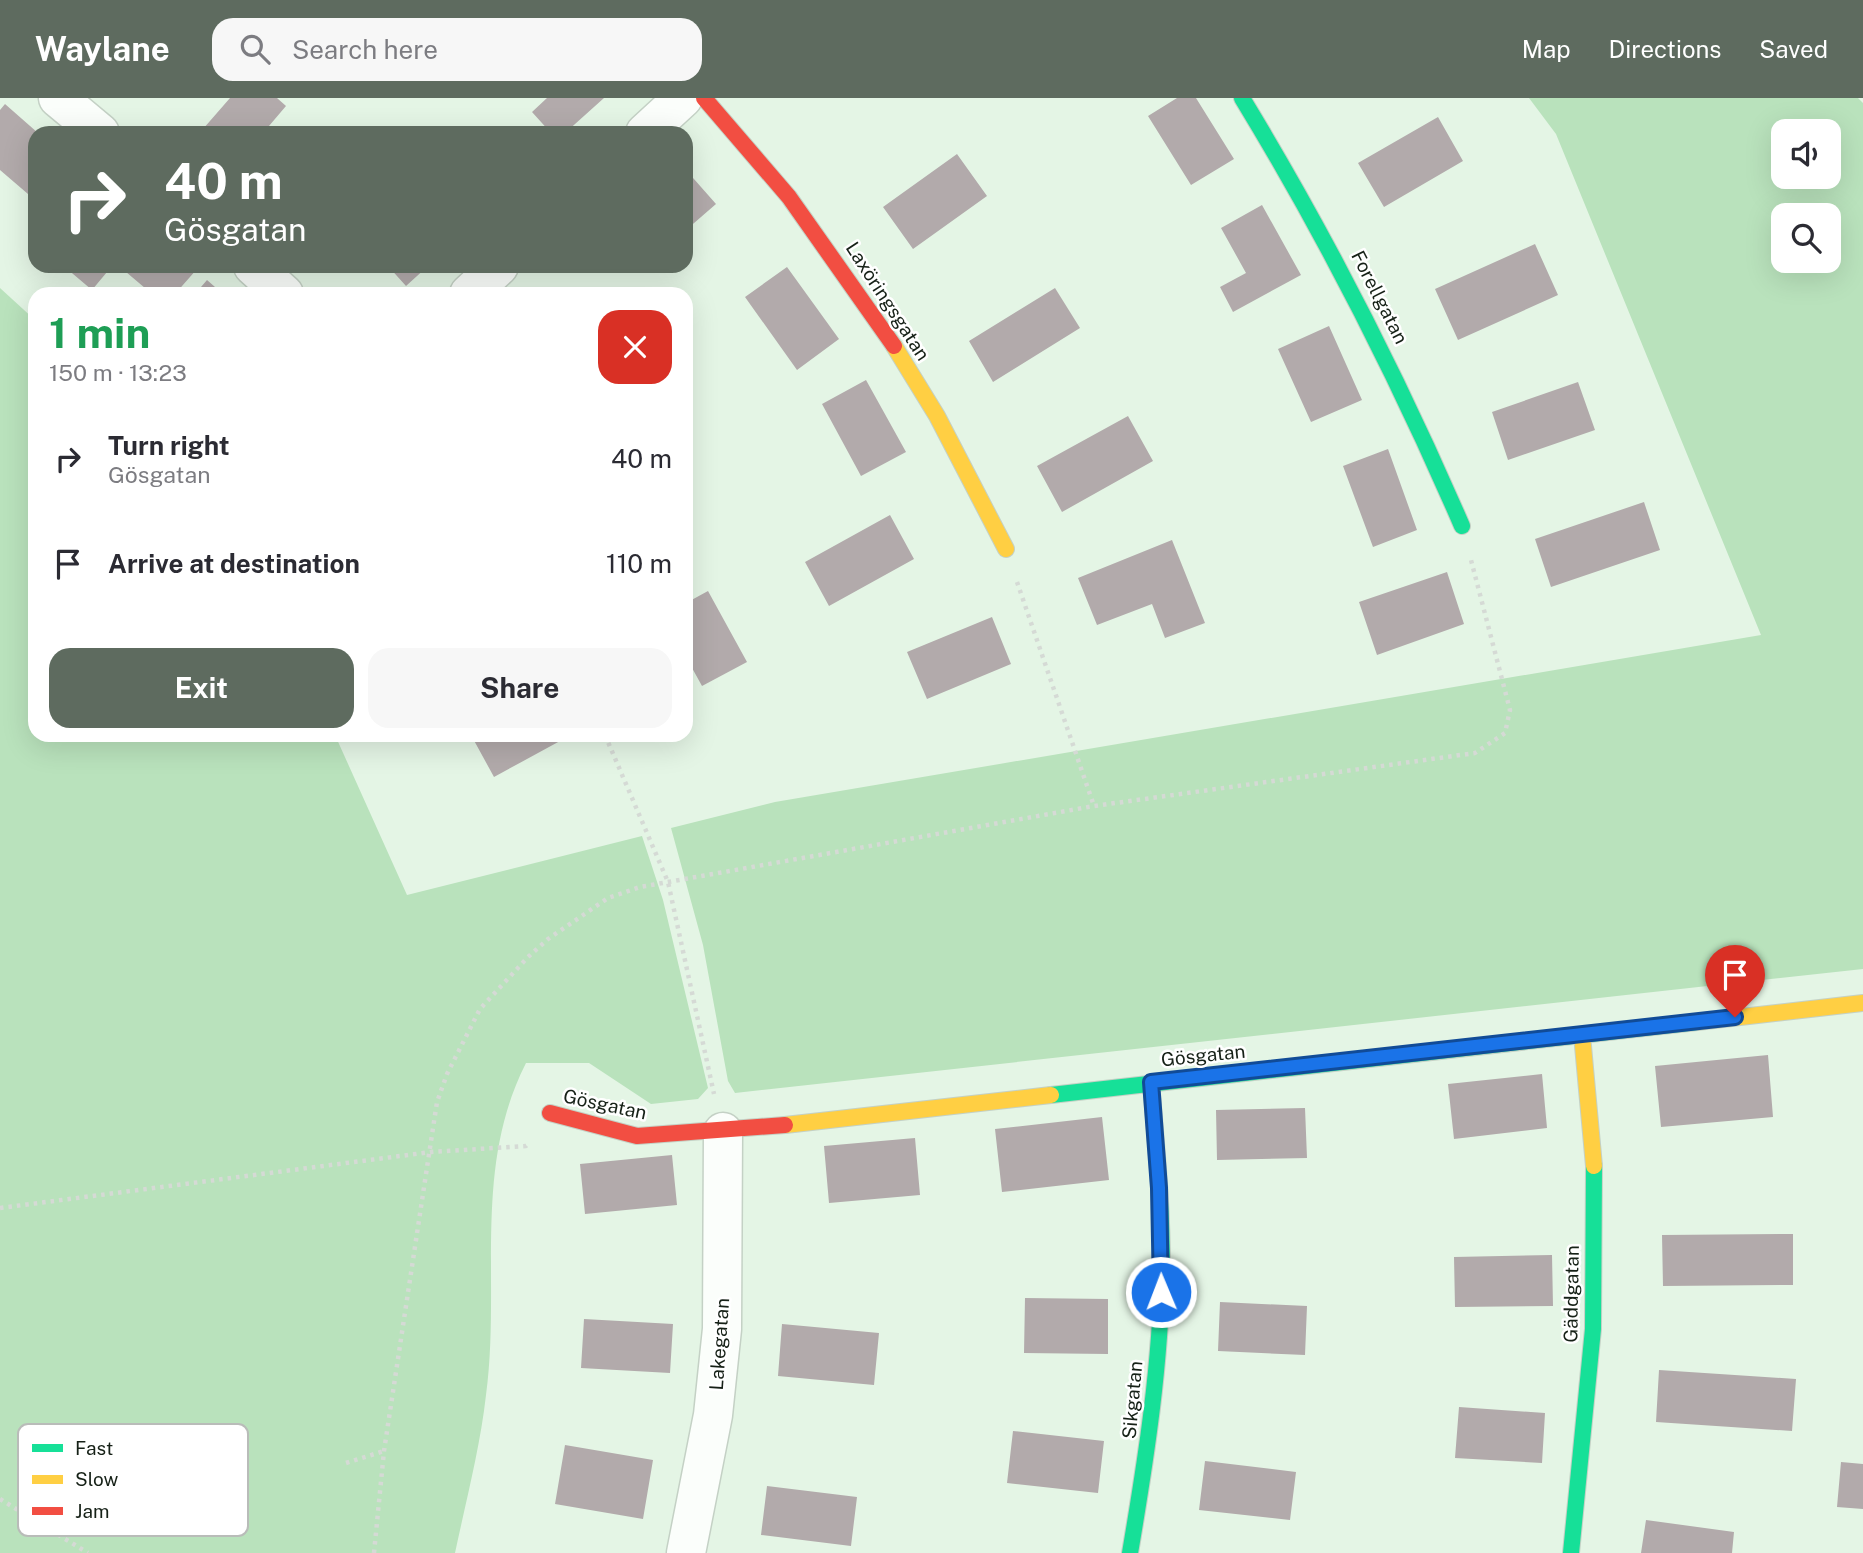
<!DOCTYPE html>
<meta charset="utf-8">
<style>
:root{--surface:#fff;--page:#f7f7f7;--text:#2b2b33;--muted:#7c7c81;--accent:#5e6b5f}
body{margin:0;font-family:"Public Sans",sans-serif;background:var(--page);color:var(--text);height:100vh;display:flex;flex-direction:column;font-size:26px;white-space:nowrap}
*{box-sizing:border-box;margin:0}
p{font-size:23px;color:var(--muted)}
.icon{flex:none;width:38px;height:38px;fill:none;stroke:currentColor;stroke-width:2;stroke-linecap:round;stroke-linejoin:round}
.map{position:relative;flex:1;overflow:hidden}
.panel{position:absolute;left:28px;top:189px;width:665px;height:455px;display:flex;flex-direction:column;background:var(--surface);border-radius:21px;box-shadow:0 7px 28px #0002}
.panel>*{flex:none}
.top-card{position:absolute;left:28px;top:28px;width:665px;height:147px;border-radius:21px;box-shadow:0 7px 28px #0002;background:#5e6b5f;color:#fff;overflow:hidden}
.tools{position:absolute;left:1771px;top:21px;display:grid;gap:14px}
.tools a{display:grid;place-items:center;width:70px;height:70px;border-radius:14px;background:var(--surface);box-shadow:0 7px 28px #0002;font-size:35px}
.pin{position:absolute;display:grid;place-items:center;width:60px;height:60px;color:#fff;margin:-72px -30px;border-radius:50% 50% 50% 0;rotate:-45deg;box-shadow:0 0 7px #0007}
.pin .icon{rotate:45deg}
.me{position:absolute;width:77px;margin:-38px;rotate:359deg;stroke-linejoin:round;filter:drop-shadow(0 0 5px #0008)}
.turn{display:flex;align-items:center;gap:24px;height:147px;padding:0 21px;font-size:32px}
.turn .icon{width:91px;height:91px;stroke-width:2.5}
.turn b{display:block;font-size:49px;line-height:60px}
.round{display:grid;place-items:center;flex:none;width:74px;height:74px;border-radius:21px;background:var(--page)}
.overview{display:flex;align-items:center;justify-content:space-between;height:119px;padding:0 21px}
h1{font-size:42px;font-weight:700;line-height:52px;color:#1e9e55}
.cta{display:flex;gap:14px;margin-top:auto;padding:14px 21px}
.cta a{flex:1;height:80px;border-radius:21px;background:var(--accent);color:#fff;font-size:28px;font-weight:700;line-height:80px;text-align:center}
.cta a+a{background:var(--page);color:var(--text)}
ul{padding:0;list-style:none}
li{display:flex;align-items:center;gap:21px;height:105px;padding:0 21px}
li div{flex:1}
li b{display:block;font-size:26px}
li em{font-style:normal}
header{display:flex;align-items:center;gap:42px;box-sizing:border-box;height:98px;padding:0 35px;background:var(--accent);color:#fff}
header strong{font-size:33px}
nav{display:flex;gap:38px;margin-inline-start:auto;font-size:24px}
.search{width:490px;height:63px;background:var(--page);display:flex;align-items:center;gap:18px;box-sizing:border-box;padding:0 24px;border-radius:21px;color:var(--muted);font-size:26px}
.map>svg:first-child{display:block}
</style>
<header>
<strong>Waylane</strong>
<div class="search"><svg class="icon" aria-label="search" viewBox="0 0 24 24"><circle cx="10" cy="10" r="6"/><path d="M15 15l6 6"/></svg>Search here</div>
<nav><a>Map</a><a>Directions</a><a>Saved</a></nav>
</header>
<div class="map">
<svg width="1863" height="1455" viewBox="0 0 1863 1455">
<rect width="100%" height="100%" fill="#e4f5e5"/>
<path fill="#b9e2bc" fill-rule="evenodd" d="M1529,0H1858L1863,5V871L735,995L728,983L703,847L671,730L775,704L1761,537L1556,36ZM1829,33V79H1783V33ZM1783,117H1829V163H1783Z
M0,190L35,222V637H335L407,797L642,738L663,802L708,990L698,1001L651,1006L589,965H526C472,1071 501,1185 486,1297C480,1350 466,1403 455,1455H0Z"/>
<path fill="#b2aaab" d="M230,0H277L286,8L263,35H209L203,31Z
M547,0H604L565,35H551L532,14Z
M1177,0H1196L1234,61L1191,87L1148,18Z
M5,6L38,35H35V102L0,72V12Z
M1438,19L1463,63L1384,109L1358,65Z
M957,56L987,98L913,151L883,109Z
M686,72L716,106L686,132Z
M1262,107L1301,177L1233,214L1220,189L1246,175L1221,130Z
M1535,146L1558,197L1458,242L1435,191Z
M68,168H112L92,192L66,170Z
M119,168H194L197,171L175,196H152Z
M388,168H428L406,188Z
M787,169L839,241L797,272L745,199Z
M207,182L223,196H195Z
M1055,190L1080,230L993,284L969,243Z
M1329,228L1362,302L1311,324L1278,251Z
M866,282L906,354L861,378L822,306Z
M1578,284L1595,332L1508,362L1492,314Z
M1128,318L1153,363L1062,414L1037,368Z
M1388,351L1417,432L1373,449L1343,368Z
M1644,404L1660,452L1551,489L1535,441Z
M890,417L914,461L829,508L805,464Z
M1172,442L1205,525L1165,540L1152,506L1097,527L1078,480Z
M1447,474L1464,526L1377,557L1359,504Z
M708,493L747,564L702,588L686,559V505Z
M992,519L1011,566L927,601L907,554Z
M471,637H571L494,679Z
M1768,957L1773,1019L1661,1029L1655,968Z
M1542,976L1547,1030L1454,1041L1448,986Z
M1305,1010L1307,1060L1217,1062L1216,1012Z
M1102,1019L1109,1082L1002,1094L995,1031Z
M915,1040L920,1097L829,1105L824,1048Z
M672,1057L677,1107L585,1116L580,1066Z
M1793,1136V1187L1663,1188L1662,1137Z
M1552,1157L1553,1208L1455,1209L1454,1159Z
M1025,1200L1108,1201V1256L1024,1255Z
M1220,1204L1307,1208L1305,1257L1218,1253Z
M584,1221L673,1226L670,1275L581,1270Z
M782,1226L879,1235L874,1287L778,1278Z
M1659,1272L1796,1281L1792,1333L1656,1324Z
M1459,1309L1545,1315L1542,1365L1455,1360Z
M1013,1333L1104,1343L1098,1395L1007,1385Z
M565,1347L653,1362L643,1421L555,1406Z
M1205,1363L1296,1374L1290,1422L1199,1412Z
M1841,1364L1863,1366V1411L1837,1409Z
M767,1388L857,1399L851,1448L761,1437Z
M1646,1422L1734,1434L1732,1455H1641Z"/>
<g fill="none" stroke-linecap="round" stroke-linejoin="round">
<defs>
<path id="street" d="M58,0L100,35
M645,35L683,0
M253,168L284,196
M469,196L499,168
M686,1455L713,1317L722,1231L723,1034"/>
<path id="fast" d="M1242,0C1326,138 1398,280 1462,428
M1051,997L1697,924
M1130,1455C1146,1361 1161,1265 1162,1170C1162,1108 1156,1046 1151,984
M1571,1455L1593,1231L1594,1068"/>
<path id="slow" d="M894,248L937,318L1006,451
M1697,924L1863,905
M1582,937L1594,1068
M785,1027L1051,997"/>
<path id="jam" d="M704,0L789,99L894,248
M550,1015L637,1038L785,1027"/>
</defs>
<use href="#street" stroke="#c4d1c5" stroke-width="41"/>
<use href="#fast" stroke="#c4d1c5" stroke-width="18"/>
<use href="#slow" stroke="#c4d1c5" stroke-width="18"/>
<use href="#jam" stroke="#c4d1c5" stroke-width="18"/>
<path stroke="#d5dad5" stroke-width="4.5" stroke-dasharray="3.5 5" stroke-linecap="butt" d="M1017,484L1094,708
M605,637L668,784L714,996
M0,1110L431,1054L526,1048L529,1045
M346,1365L384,1353
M0,1401L88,1455
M374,1455L384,1353L433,1030L437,1004L447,976L480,911L528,859L548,841L608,800L640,789L1094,708L1475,655L1505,635L1510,612L1471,462"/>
<use href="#street" stroke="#fbfefb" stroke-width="38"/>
<use href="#fast" stroke="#16e098" stroke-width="16"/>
<use href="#slow" stroke="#ffcf43" stroke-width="16"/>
<use href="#jam" stroke="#f24e42" stroke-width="16"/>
</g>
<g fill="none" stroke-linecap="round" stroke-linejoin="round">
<defs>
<path id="route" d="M1161,1194L1159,1090L1151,984L1735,919"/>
</defs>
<use href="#route" stroke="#114b97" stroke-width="18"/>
<use href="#route" stroke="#1a73e8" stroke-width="12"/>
</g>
<g text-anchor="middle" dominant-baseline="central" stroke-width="5" stroke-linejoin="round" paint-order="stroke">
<g font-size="19" fill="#162117" stroke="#fff">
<text transform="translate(1380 199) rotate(63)">Forellgatan</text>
<text transform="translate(888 203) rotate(57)">Laxöringsgatan</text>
<text transform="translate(1203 957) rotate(-6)">Gösgatan</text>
<text transform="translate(605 1006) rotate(12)">Gösgatan</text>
<text transform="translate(1571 1196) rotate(-89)">Gäddgatan</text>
<text transform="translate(719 1246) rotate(-86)">Lakegatan</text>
<text transform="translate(1132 1302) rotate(-85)">Sikgatan</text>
</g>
</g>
<rect x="18" y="1326" width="230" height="112" rx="10" fill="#fff" stroke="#b9bcb9" stroke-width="2"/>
<rect x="32" y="1346" width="31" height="8" fill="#16e098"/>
<rect x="32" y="1377" width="31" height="9" fill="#ffcf43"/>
<rect x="32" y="1409" width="31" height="8" fill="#f24e42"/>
<g font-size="19" fill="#162117">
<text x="75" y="1357">Fast</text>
<text x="75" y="1388">Slow</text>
<text x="75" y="1420">Jam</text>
</g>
</svg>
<div class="tools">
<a><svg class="icon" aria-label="sound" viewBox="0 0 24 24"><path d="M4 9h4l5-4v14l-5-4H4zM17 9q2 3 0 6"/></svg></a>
<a><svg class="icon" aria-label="search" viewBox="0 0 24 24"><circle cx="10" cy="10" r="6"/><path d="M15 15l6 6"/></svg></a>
</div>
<div class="pin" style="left:1735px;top:919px;background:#d93025"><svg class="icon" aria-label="arrive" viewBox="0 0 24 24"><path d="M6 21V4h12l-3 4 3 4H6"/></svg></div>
<svg class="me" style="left:1161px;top:1194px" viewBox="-20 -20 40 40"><circle r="17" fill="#1a73e8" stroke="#fff" stroke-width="3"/><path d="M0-11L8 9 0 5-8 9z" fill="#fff"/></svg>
<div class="top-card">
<div class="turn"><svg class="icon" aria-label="right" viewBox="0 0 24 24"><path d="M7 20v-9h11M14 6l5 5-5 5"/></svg><div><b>40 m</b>Gösgatan</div></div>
</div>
<section class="panel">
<div class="overview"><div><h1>1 min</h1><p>150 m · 13:23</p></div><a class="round" style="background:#d93025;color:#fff"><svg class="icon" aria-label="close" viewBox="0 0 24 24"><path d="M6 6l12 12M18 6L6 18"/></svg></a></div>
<ul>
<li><svg class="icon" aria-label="right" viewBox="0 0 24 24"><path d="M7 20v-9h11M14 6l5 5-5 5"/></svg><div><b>Turn right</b><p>Gösgatan</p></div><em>40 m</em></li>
<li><svg class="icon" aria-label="arrive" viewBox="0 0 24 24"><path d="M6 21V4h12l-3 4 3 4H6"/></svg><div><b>Arrive at destination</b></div><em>110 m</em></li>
</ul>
<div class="cta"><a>Exit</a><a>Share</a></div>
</section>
</div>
